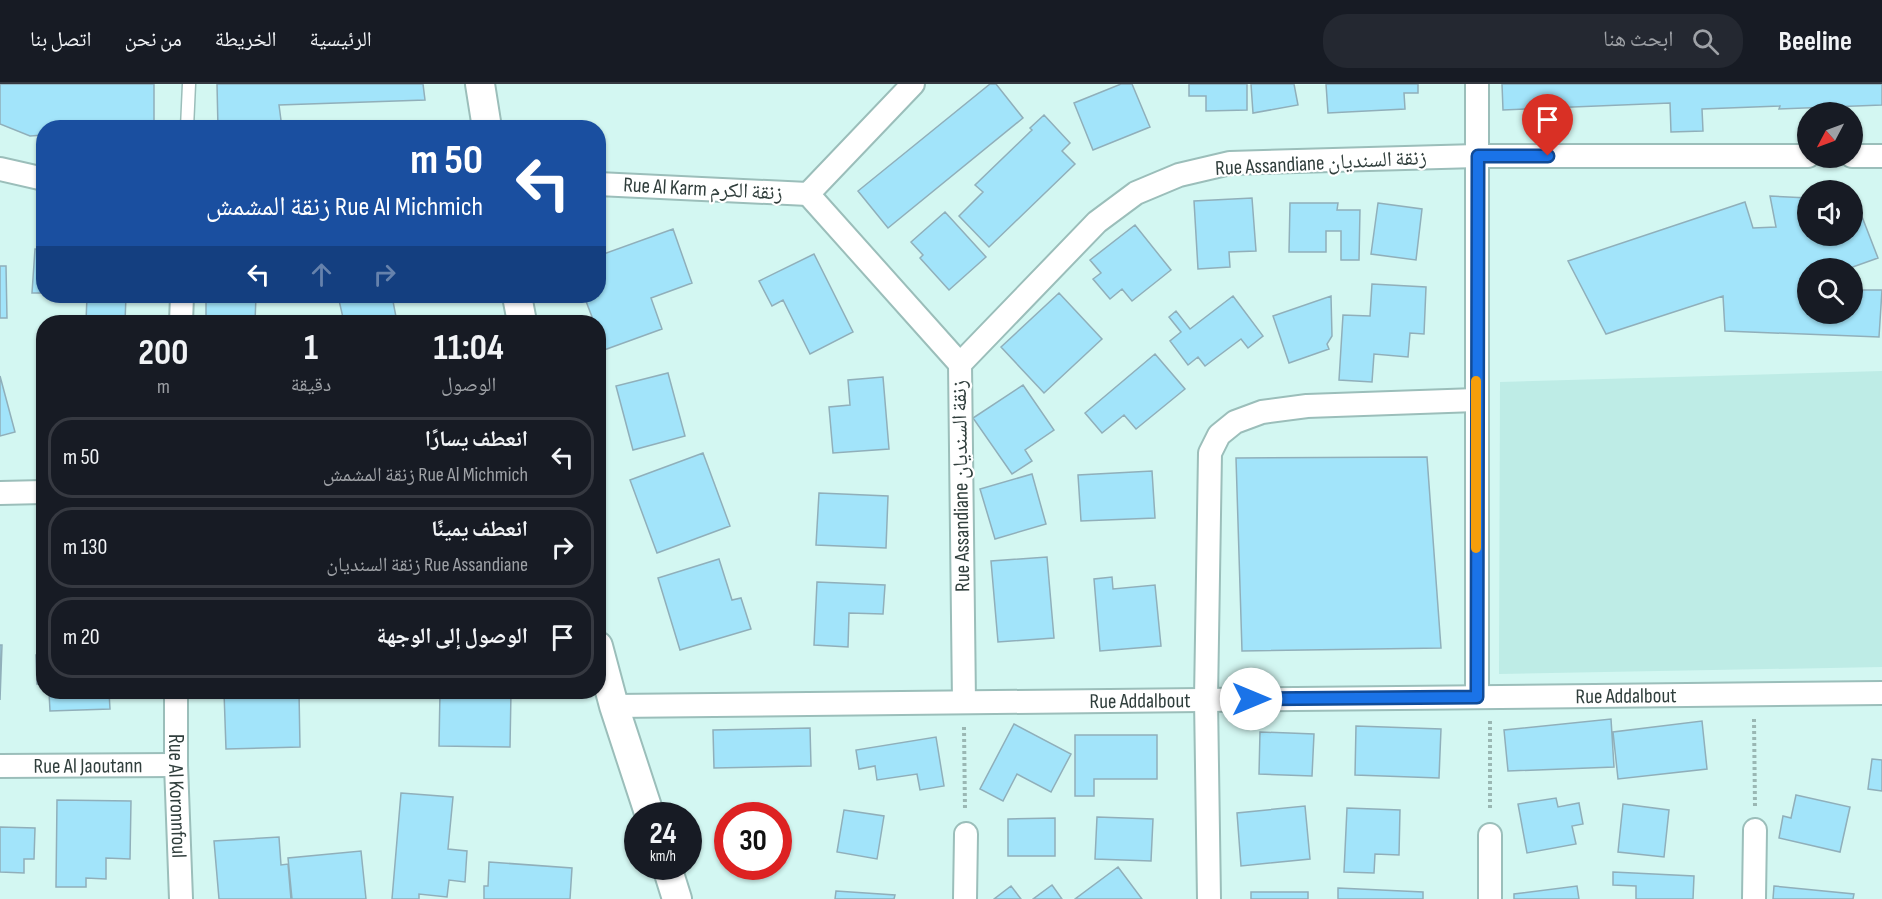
<!DOCTYPE html>
<html lang="ar">
<meta charset="utf-8">
<style>
:root{--surface:#171b24;--page:#242831;--text:#f1f3f6;--muted:#9ea1a6;--line:#363941}
body{margin:0;font-family:"Sofia Sans Condensed","Noto Naskh Arabic",sans-serif;background:var(--page);color:var(--text);direction:rtl;height:100vh;display:flex;flex-direction:column;font-size:22px;white-space:nowrap}
*{box-sizing:border-box;margin:0}
p{font-size:20px;color:var(--muted)}
.icon{flex:none;width:33px;height:33px;fill:none;stroke:currentColor;stroke-width:2;stroke-linecap:round;stroke-linejoin:round}
.map{position:relative;flex:1;overflow:hidden;direction:ltr}
.side{position:absolute;left:36px;top:231px;width:570px;height:384px;display:flex;flex-direction:column;background:var(--surface);border-radius:24px;box-shadow:0 2px 4px #0004;direction:rtl}
.side>*{flex:none}
.guide{position:absolute;left:36px;top:36px;width:570px;height:183px;border-radius:24px;box-shadow:0 2px 4px #0004;direction:rtl;background:#1a4fa0;color:#fff;overflow:hidden}
.needle{width:39px;rotate:229deg}
.buttons{position:absolute;left:1797px;top:18px;display:grid;gap:12px}
.buttons a{display:grid;place-items:center;width:66px;height:66px;border-radius:50%;background:var(--surface);box-shadow:0 2px 4px #0004;font-size:30px}
.speed{position:absolute;left:624px;top:718px;display:flex;gap:12px;font-size:30px;font-weight:700;text-align:center}
.speed>*{display:grid;place-content:center;width:78px;height:78px;border-radius:50%;background:var(--surface);box-shadow:0 2px 4px #0004;line-height:1}
.speed small{font-size:15px;font-weight:400}
.speed .limit{border:9px solid #d22;background:#fff;color:#111}
.pin{position:absolute;display:grid;place-items:center;width:51px;height:51px;color:#fff;margin:-62px -26px;border-radius:50% 50% 50% 0;rotate:-45deg;box-shadow:0 0 6px #0007}
.pin .icon{rotate:45deg}
.me{position:absolute;width:66px;margin:-33px;rotate:90deg;stroke-linejoin:round;filter:drop-shadow(0 0 4px #0008)}
.turn{display:flex;align-items:center;gap:21px;height:126px;padding:0 24px;font-size:27px}
.turn .icon{width:78px;height:78px;stroke-width:2.5}
.turn b{display:block;font-size:42px;line-height:51px}
.lanes{display:flex;align-items:center;height:57px;padding:0 24px;background:#0003;justify-content:center;gap:30px;direction:ltr}
.lanes .off{opacity:.35}
.eta{display:flex;justify-content:space-evenly;align-items:center;height:102px;text-align:center}
.eta b{font-size:36px;font-weight:700;line-height:42px}
ul{padding:0;list-style:none}
li{display:flex;align-items:center;gap:18px;height:81px;margin:0 12px 9px;padding:0 12px;border:3px solid var(--line);border-radius:24px}
li div{flex:1}
li b{display:block;font-size:22px}
li em{font-style:normal}
header{display:flex;align-items:center;gap:36px;box-sizing:border-box;height:84px;padding:0 30px;background:var(--surface);border-bottom:2px solid var(--line)}
header strong{font-size:28px}
nav{display:flex;gap:33px;margin-inline-start:auto;font-size:21px}
.search{width:420px;height:54px;background:var(--page);display:flex;align-items:center;gap:15px;box-sizing:border-box;padding:0 21px;border-radius:24px;color:var(--muted);font-size:22px}
.map>svg:first-child{display:block}
</style>
<header>
<strong>Beeline</strong>
<div class="search"><svg class="icon" aria-label="search" viewBox="0 0 24 24"><circle cx="10" cy="10" r="6"/><path d="M15 15l6 6"/></svg>ابحث هنا</div>
<nav><a>الرئيسية</a><a>الخريطة</a><a>من نحن</a><a>اتصل بنا</a></nav>
</header>
<div class="map">
<svg width="1882" height="815" viewBox="0 0 1882 815">
<rect width="100%" height="100%" fill="#d3f7f2"/>
<path fill="#beece6" d="M1882,287V583L1499,590L1500,298Z"/>
<path fill="#a2e4fa" stroke="#90afba" stroke-width="1.5" d="M0,0H154V44H44V51L30,52L0,40Z
M217,0H423L425,16L279,21L282,44H218Z
M990,0H996L1023,34L888,144L858,107Z
M1121,0H1132L1150,43L1093,66L1074,19Z
M1189,0H1247V26L1206,27V12H1189Z
M1251,0H1294L1298,21L1253,29Z
M1326,0H1418V9H1404L1405,25L1328,29Z
M1502,0H1882V21L1779,25L1780,22L1702,25L1703,47L1671,48L1670,19L1503,26Z
M1044,31L1070,59L1062,67L1075,80L989,163L959,132L983,108L975,101L1032,46L1030,44Z
M1770,112L1808,114V152H1852V127L1859,125L1878,174L1850,184H1808V230H1852V206H1882L1879,253L1725,247L1723,212L1606,250L1568,177L1745,118L1753,144L1776,143Z
M1252,114L1256,167L1229,168L1230,183L1198,185L1194,117Z
M1290,119H1338L1337,126H1360L1359,176H1341V147H1326V168H1289Z
M1378,119L1422,125L1416,176L1371,170Z
M945,128L986,173L949,206L920,174L923,171L911,158Z
M1135,141L1171,186L1132,217L1122,205L1110,215L1093,195L1101,189L1090,176Z
M673,145L692,199L651,214L662,245L604,266L598,250V238H594L584,212H598V172Z
M35,165L44,166V209H32Z
M814,170L853,248L810,270L783,216L772,222L759,197Z
M0,182H6L7,234H0Z
M1372,200L1426,203L1424,250L1410,249L1408,273L1374,270L1372,298L1339,296L1343,231L1370,232Z
M1059,209L1102,255L1044,309L1001,263Z
M87,212H126L125,238H86Z
M206,212H256L255,238H206Z
M338,212H392L397,238H344Z
M1233,212L1263,252L1248,264L1241,255L1205,282L1198,273L1188,281L1170,257L1181,248L1169,233L1176,227L1190,245Z
M1331,212L1332,252L1327,260L1329,265L1289,279L1273,232Z
M1155,270L1185,305L1136,345L1124,331L1102,349L1085,329Z
M668,289L685,352L633,366L616,302Z
M0,292L15,348L0,352Z
M883,293L889,365L833,369L829,323L850,321L848,296Z
M1023,301L1054,346L1025,366L1032,377L1012,390L973,334Z
M703,369L730,442L657,469L630,396Z
M1427,373L1441,564L1242,567L1236,374Z
M1152,387L1155,434L1081,437L1078,391Z
M1032,390L1046,440L995,455L980,405Z
M819,409L888,412L886,464L816,461Z
M1047,473L1054,554L998,558L991,477Z
M719,475L732,516L741,514L751,545L680,566L658,494Z
M1112,493L1113,505L1155,501L1161,562L1100,567L1094,495Z
M817,498L885,501L883,530L849,529L848,563L814,561Z
M0,561H2L0,616Z
M36,571H44V600H37Z
M49,608H109L110,625L50,627Z
M224,608H299L300,663L226,665Z
M440,608H511L510,663L439,662Z
M1611,635L1614,683L1508,687L1504,646Z
M1702,637L1707,685L1618,695L1613,648Z
M1014,640L1071,670L1051,708L1017,690L1003,717L980,705Z
M1356,642L1441,645L1439,694L1355,691Z
M810,644L811,682L714,684L713,646Z
M1260,648L1314,650L1312,692L1259,690Z
M1075,651H1157V695H1094V712H1075Z
M936,653L944,702L920,706L917,690L877,696L875,682L859,685L856,666Z
M1872,675L1882,676V707L1868,705Z
M401,709L453,713L448,765L467,767L465,798L449,796L447,813L419,810V815H392Z
M1796,711L1850,723L1840,768L1779,754L1783,732L1791,734Z
M1556,714L1558,723L1579,719L1583,740L1572,742L1576,760L1527,769L1518,720Z
M57,716L131,717L130,775L106,774V795L86,794V803H56Z
M1623,720L1669,726L1664,773L1618,768Z
M1305,722L1310,775L1241,782L1237,729Z
M1347,724L1400,726L1399,771L1375,770L1374,789L1344,788Z
M844,726L884,732L877,775L837,768Z
M1097,733L1153,735L1151,777L1095,775Z
M1055,734V772H1008V735Z
M0,743L35,744L34,775H24V789L0,788Z
M279,753L281,781L288,780L291,815H219L214,757Z
M361,767L366,815H292L288,774Z
M489,778L572,784L570,815H484V802H488Z
M1118,783L1142,815H1075Z
M1613,788L1694,792L1693,815H1636V802L1613,801Z
M1052,801L1062,815H1033Z
M1011,802L1021,815H994Z
M1577,802L1579,815H1514V810Z
M1774,802L1854,810L1853,815H1773Z
M1338,804L1423,808V815H1338Z
M836,807L895,811L894,815H835Z
M1251,808H1308V815H1251Z"/>
<g fill="none" stroke-linecap="round" stroke-linejoin="round">
<defs>
<path id="service" d="M187,44L189,0"/>
<g id="minor">
<path d="M1852,72H1882"/>
<path d="M0,85L44,95"/>
<path d="M598,100L808,110"/>
<path d="M808,110L960,280"/>
<path d="M808,110L913,0"/>
<path d="M181,238L182,212"/>
<path d="M0,409L44,408"/>
<path id="s1" d="M176,608V681L181,815"/>
<path d="M1477,613V0"/>
<path d="M964,618L960,280L1097,138L1136,109L1179,91L1230,79L1477,72H1808"/>
<path id="s2" d="M614,622L1882,609"/>
<path id="s3" d="M0,682L176,681"/>
<path d="M1490,751V815"/>
<path d="M965,815L966,750"/>
<path d="M1209,815L1206,615L1210,369L1219,351L1235,338L1262,328L1307,322L1476,316"/>
<path d="M1754,815L1755,746"/>
</g>
<path id="tertiary" d="M480,0L487,44
M517,212L522,238
M598,562L614,622L650,732
M667,783L677,815"/>
</defs>
<use href="#service" stroke="#9bbeba" stroke-width="15"/>
<use href="#minor" stroke="#9bbeba" stroke-width="26"/>
<use href="#tertiary" stroke="#9bbeba" stroke-width="32"/>
<path stroke="#9ab7b3" stroke-width="4" stroke-dasharray="3 3" stroke-linecap="butt" d="M1754,635L1755,723
M1490,637V726
M964,643L965,726"/>
<use href="#service" stroke="#fff" stroke-width="12"/>
<use href="#minor" stroke="#fff" stroke-width="22"/>
<use href="#tertiary" stroke="#fff" stroke-width="28"/>
</g>
<g fill="none" stroke-linecap="round" stroke-linejoin="round">
<defs>
<path id="route" d="M1251,615L1477,613L1478,72H1548"/>
</defs>
<use href="#route" stroke="#114b97" stroke-width="15"/>
<use href="#route" stroke="#1a73e8" stroke-width="10"/>
<path stroke="#f59e0b" stroke-width="10" d="M1476,297V464"/>
</g>
<g text-anchor="middle" dominant-baseline="central" stroke-width="4.5" stroke-linejoin="round" paint-order="stroke">
<g font-size="21" fill="#303e3c" stroke="#fff">
<text transform="translate(1321 79) rotate(-3)">Rue Assandiane زنقة السنديان</text>
<text transform="translate(703 105) rotate(3)">Rue Al Karm زنقة الكرم</text>
<text transform="translate(961 402) rotate(-91)">Rue Assandiane زنقة السنديان</text>
<text stroke="none"><textPath href="#s2" startOffset="1012">Rue Addalbout</textPath></text>
<text stroke="none"><textPath href="#s2" startOffset="526">Rue Addalbout</textPath></text>
<text stroke="none"><textPath href="#s3" startOffset="88">Rue Al Jaoutann</textPath></text>
<text stroke="none"><textPath href="#s1" startOffset="104">Rue Al Koronnfoul</textPath></text>
</g>
</g>
</svg>
<div class="buttons">
<a><svg class="needle" viewBox="-14 -14 28 28"><path d="M0-13l5 13h-10z" fill="#e53935"/><path d="M0 13l5-13h-10z" fill="#9ea1a6"/></svg></a>
<a><svg class="icon" aria-label="sound" viewBox="0 0 24 24"><path d="M4 9h4l5-4v14l-5-4H4zM17 9q2 3 0 6"/></svg></a>
<a><svg class="icon" aria-label="search" viewBox="0 0 24 24"><circle cx="10" cy="10" r="6"/><path d="M15 15l6 6"/></svg></a>
</div>
<div class="speed"><div>24<small>km/h</small></div><div class="limit">30</div></div>
<div class="pin" style="left:1548px;top:72px;background:#d93025"><svg class="icon" aria-label="arrive" viewBox="0 0 24 24"><path d="M6 21V4h12l-3 4 3 4H6"/></svg></div>
<svg class="me" style="left:1251px;top:615px" viewBox="-20 -20 40 40"><circle r="19" fill="#fff"/><path d="M0-13L10 11 0 6-10 11z" fill="#1a73e8"/></svg>
<div class="guide">
<div class="turn"><svg class="icon" aria-label="left" viewBox="0 0 24 24"><path d="M17 20v-9H6M10 6l-5 5 5 5"/></svg><div><b>50 m</b>Rue Al Michmich زنقة المشمش</div></div>
<div class="lanes"><svg class="icon" aria-label="left" viewBox="0 0 24 24"><path d="M17 20v-9H6M10 6l-5 5 5 5"/></svg><svg class="icon off" aria-label="ahead" viewBox="0 0 24 24"><path d="M12 20V5M6 11l6-6 6 6"/></svg><svg class="icon off" aria-label="right" viewBox="0 0 24 24"><path d="M7 20v-9h11M14 6l5 5-5 5"/></svg></div>
</div>
<section class="side">
<div class="eta">
<div><b>11:04</b><p>الوصول</p></div>
<div><b>1</b><p>دقيقة</p></div>
<div><b>200</b><p>m</p></div>
</div>
<ul>
<li><svg class="icon" aria-label="left" viewBox="0 0 24 24"><path d="M17 20v-9H6M10 6l-5 5 5 5"/></svg><div><b>انعطف يسارًا</b><p>Rue Al Michmich زنقة المشمش</p></div><em>50 m</em></li>
<li><svg class="icon" aria-label="right" viewBox="0 0 24 24"><path d="M7 20v-9h11M14 6l5 5-5 5"/></svg><div><b>انعطف يمينًا</b><p>Rue Assandiane زنقة السنديان</p></div><em>130 m</em></li>
<li><svg class="icon" aria-label="arrive" viewBox="0 0 24 24"><path d="M6 21V4h12l-3 4 3 4H6"/></svg><div><b>الوصول إلى الوجهة</b></div><em>20 m</em></li>
</ul>
</section>
</div>
